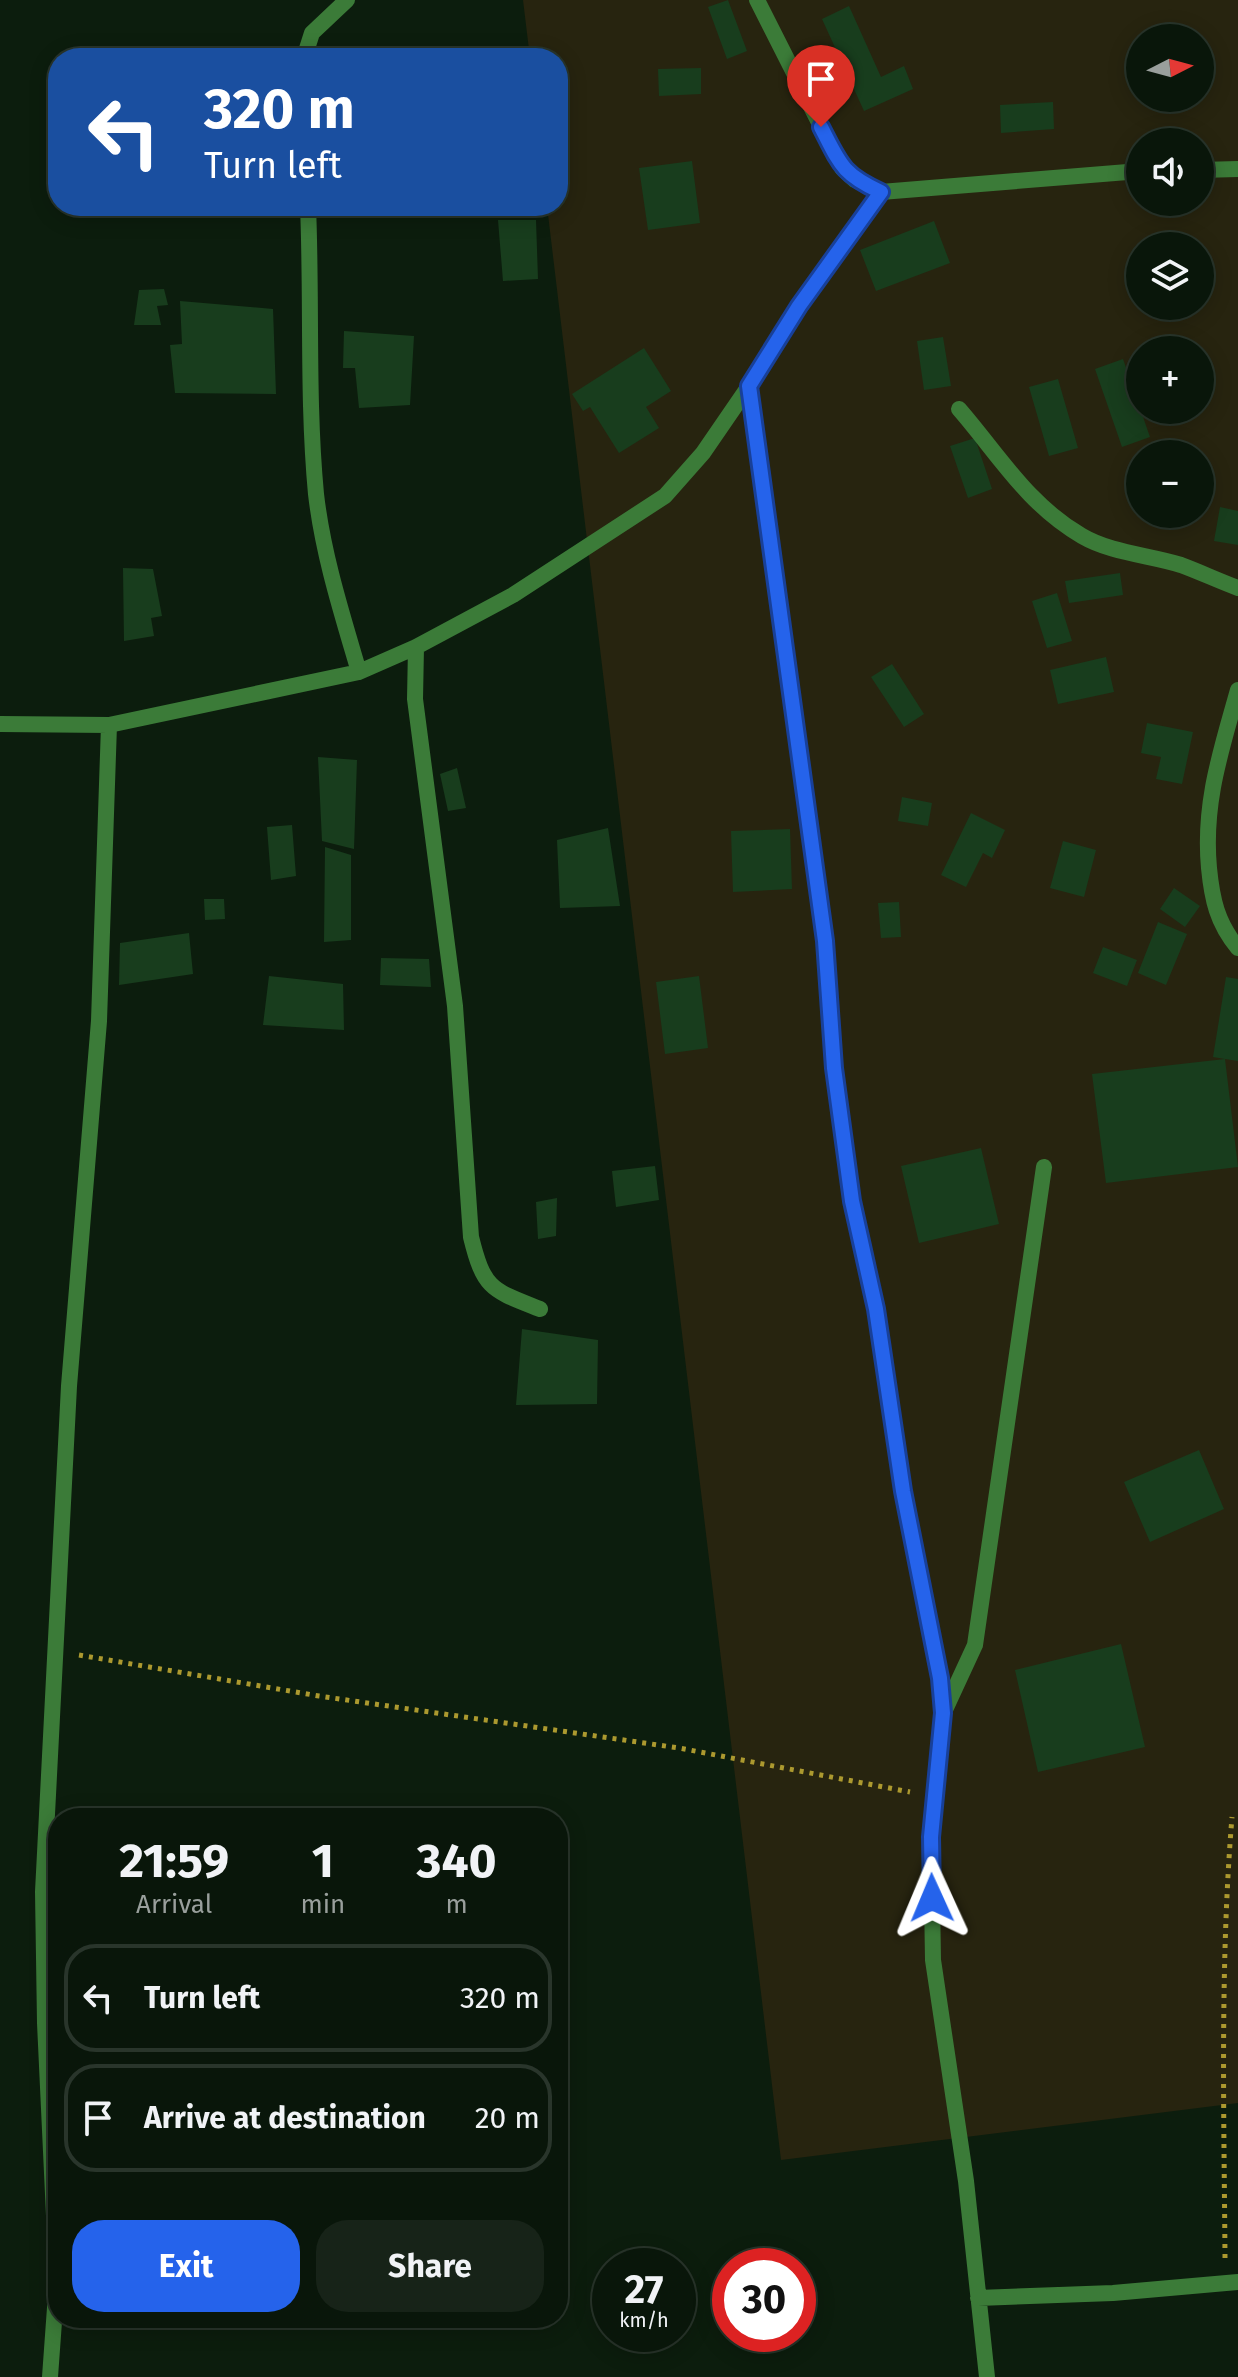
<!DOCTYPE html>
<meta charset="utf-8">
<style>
:root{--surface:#09160a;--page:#172318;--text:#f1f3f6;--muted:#999f9c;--line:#29352b;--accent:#2563eb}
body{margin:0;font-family:"Fira Sans",sans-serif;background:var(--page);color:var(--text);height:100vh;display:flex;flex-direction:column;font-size:30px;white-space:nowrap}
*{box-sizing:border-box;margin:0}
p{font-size:26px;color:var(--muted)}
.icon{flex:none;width:44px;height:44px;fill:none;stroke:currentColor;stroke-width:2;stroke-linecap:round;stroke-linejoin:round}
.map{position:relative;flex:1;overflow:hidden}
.drawer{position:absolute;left:48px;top:1808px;width:520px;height:520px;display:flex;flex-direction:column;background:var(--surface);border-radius:32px;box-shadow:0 4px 20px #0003,0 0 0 2px var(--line)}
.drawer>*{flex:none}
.guide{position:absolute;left:48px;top:48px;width:520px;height:168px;border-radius:32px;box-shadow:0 4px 20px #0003,0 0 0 2px var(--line);background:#1a4fa0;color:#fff;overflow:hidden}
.needle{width:52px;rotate:84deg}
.controls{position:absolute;left:1126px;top:24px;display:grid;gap:16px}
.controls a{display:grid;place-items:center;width:88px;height:88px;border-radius:50%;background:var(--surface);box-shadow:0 4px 20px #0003,0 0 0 2px var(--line);font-size:40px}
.speed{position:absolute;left:592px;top:2248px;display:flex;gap:16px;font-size:40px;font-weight:700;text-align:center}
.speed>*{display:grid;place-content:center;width:104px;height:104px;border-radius:50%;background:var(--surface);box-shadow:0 4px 20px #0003,0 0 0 2px var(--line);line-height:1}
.speed small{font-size:20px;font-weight:400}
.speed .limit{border:12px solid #d22;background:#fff;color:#111}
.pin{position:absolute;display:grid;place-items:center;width:68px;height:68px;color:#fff;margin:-82px -34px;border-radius:50% 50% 50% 0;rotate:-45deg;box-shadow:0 0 8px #0007}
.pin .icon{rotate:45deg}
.me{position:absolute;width:88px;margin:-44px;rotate:359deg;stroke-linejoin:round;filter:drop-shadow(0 0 6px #0008)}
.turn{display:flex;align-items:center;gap:28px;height:168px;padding:0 24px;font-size:36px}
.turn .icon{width:104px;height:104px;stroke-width:2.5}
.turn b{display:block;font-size:56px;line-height:68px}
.eta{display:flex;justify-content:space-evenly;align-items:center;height:136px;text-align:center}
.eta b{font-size:48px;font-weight:700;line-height:56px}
.cta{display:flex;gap:16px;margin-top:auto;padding:16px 24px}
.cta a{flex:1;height:92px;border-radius:32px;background:var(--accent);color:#fff;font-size:32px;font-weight:700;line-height:92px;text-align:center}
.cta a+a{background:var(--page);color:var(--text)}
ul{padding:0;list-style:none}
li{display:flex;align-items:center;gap:24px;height:108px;margin:0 16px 12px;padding:0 8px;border:4px solid var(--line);border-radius:32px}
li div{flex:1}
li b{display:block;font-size:30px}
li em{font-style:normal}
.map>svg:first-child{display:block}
</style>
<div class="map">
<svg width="1238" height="2377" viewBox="0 0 1238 2377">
<rect width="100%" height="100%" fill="#0c1d0d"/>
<path fill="#27240f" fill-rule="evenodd" d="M523,0H1238V2103L781,2160L547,206H558V58H530ZM1140,38H1200V98H1140ZM1140,142H1200V202H1140ZM1140,246H1200V306H1140ZM1140,350H1200V410H1140ZM1140,454H1200V514H1140Z"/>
<path fill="#183d1d" d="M728,0L747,51L727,59L708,7Z
M849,6L881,77L904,66L913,89L864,111L822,19Z
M701,68V94L659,96L658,69Z
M1053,102L1054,129L1001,133L1000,105Z
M692,161L700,223L648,230L639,168Z
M498,220H536L538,279L503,281Z
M934,221L950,263L876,291L860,250Z
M164,289L168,305L157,306L161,325H134L139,290Z
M180,301L273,309L276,394L175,393L170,345L182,344Z
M344,331L414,336L410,405L359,408L355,368H343Z
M943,337L951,386L924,390L917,341Z
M644,348L671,391L646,407L659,428L619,453L590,407L583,411L572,394Z
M1123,359L1150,437L1122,447L1095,369Z
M1058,379L1078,448L1049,456L1029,387Z
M975,438L992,489L968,498L950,446Z
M1220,507L1238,511V545L1214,541Z
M123,568L153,569L162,616L151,618L154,636L124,641Z
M1120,573L1123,595L1069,603L1065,581Z
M1057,593L1072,641L1047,648L1032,601Z
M1106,657L1114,692L1058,704L1050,670Z
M892,664L924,714L904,727L871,677Z
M1147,723L1193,732L1182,784L1156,779L1161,757L1141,753Z
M318,757L357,760L354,849L322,841Z
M457,768L466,808L448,811L440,774Z
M902,797L932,803L928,826L898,821Z
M971,813L1005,830L992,858L983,853L966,887L941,875Z
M292,825L296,876L271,880L267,827Z
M608,828L620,906L560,908L557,840Z
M790,829L792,889L733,892L731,831Z
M1063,841L1096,850L1084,897L1050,888Z
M325,847L351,855V940L324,942Z
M1174,888L1200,906L1185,927L1160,909Z
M204,899H224L225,919L205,920Z
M899,902L901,937L881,938L878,903Z
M1158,922L1187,934L1166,985L1138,973Z
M189,933L193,974L119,985L120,943Z
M1103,947L1137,960L1127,986L1093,973Z
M381,958L429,959L431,987L380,985Z
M269,976L343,984L344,1030L263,1025Z
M699,976L708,1048L665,1054L656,982Z
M1226,977L1238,979V1061L1225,1059L1238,1167L1106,1183L1092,1074L1225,1059L1213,1057Z
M981,1148L999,1224L919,1243L901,1166Z
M655,1166L659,1200L616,1207L612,1171Z
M557,1198L556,1236L538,1239L536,1202Z
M522,1329L598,1340L597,1404L516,1405Z
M1199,1450L1224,1509L1150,1542L1124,1482Z
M1121,1644L1145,1747L1038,1772L1015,1670Z"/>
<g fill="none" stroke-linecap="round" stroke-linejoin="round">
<path stroke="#ac992f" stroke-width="5" stroke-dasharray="4 6" stroke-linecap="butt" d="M79,1655L319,1696L679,1748L910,1792
M1225,2258C1224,2111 1220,1964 1232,1817"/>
<path stroke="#3b7b38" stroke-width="16" d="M757,0L842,168L855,180L881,192L1140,171
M304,58L312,33L347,0
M1200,170L1238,169
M308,206C312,302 307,398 316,494C323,555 342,614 359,672
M749,386L825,941L834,1068L852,1201L876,1309L903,1491L940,1678L943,1713L931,1837L933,1960L966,2181L987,2377
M959,409C999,455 1027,504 1082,536C1111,553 1149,555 1181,565C1200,572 1219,581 1238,588
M416,647L415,699L455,1006L471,1237C484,1290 492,1290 540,1309
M1238,690C1221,751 1203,803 1209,868C1212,899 1217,923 1238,948
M0,724L109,725L359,672L416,647L513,595L665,496L703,453L749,386L799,306L881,192
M944,1712L975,1645L1044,1167
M978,2298L1113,2293L1238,2282
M50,2377L57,2280L45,2023L43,1892L69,1386L99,1021L109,725"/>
</g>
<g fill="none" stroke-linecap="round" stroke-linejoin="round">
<defs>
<path id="route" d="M821,127C840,164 842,174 881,192L799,306L749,386L825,941L834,1068L852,1201L876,1309L903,1491L940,1678L943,1713L931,1837L932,1898"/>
</defs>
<use href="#route" stroke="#184099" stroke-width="20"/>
<use href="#route" stroke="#2563eb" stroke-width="14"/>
</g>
</svg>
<div class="controls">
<a><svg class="needle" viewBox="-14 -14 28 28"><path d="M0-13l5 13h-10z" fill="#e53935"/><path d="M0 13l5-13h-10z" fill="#999f9c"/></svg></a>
<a><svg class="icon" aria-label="sound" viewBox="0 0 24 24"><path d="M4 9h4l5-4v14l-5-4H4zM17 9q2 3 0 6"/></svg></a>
<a><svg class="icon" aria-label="layers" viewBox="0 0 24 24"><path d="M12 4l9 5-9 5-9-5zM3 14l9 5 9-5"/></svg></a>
<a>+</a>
<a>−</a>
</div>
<div class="speed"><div>27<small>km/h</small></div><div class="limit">30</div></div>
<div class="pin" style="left:821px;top:127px;background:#d93025"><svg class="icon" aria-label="arrive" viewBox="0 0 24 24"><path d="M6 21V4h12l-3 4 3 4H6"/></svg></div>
<svg class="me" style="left:932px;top:1898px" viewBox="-20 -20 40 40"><path d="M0-17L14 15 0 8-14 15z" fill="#2563eb" stroke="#fff" stroke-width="4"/></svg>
<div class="guide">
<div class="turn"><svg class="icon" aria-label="left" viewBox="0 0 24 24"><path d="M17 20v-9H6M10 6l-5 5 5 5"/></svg><div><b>320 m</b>Turn left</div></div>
</div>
<section class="drawer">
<div class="eta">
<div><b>21:59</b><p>Arrival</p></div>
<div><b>1</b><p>min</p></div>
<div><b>340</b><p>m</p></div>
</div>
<ul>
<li><svg class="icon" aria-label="left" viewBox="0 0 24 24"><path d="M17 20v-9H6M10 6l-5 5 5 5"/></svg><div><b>Turn left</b></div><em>320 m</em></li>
<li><svg class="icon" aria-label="arrive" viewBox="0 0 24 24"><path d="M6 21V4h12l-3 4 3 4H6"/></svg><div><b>Arrive at destination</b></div><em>20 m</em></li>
</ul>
<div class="cta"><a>Exit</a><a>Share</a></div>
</section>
</div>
